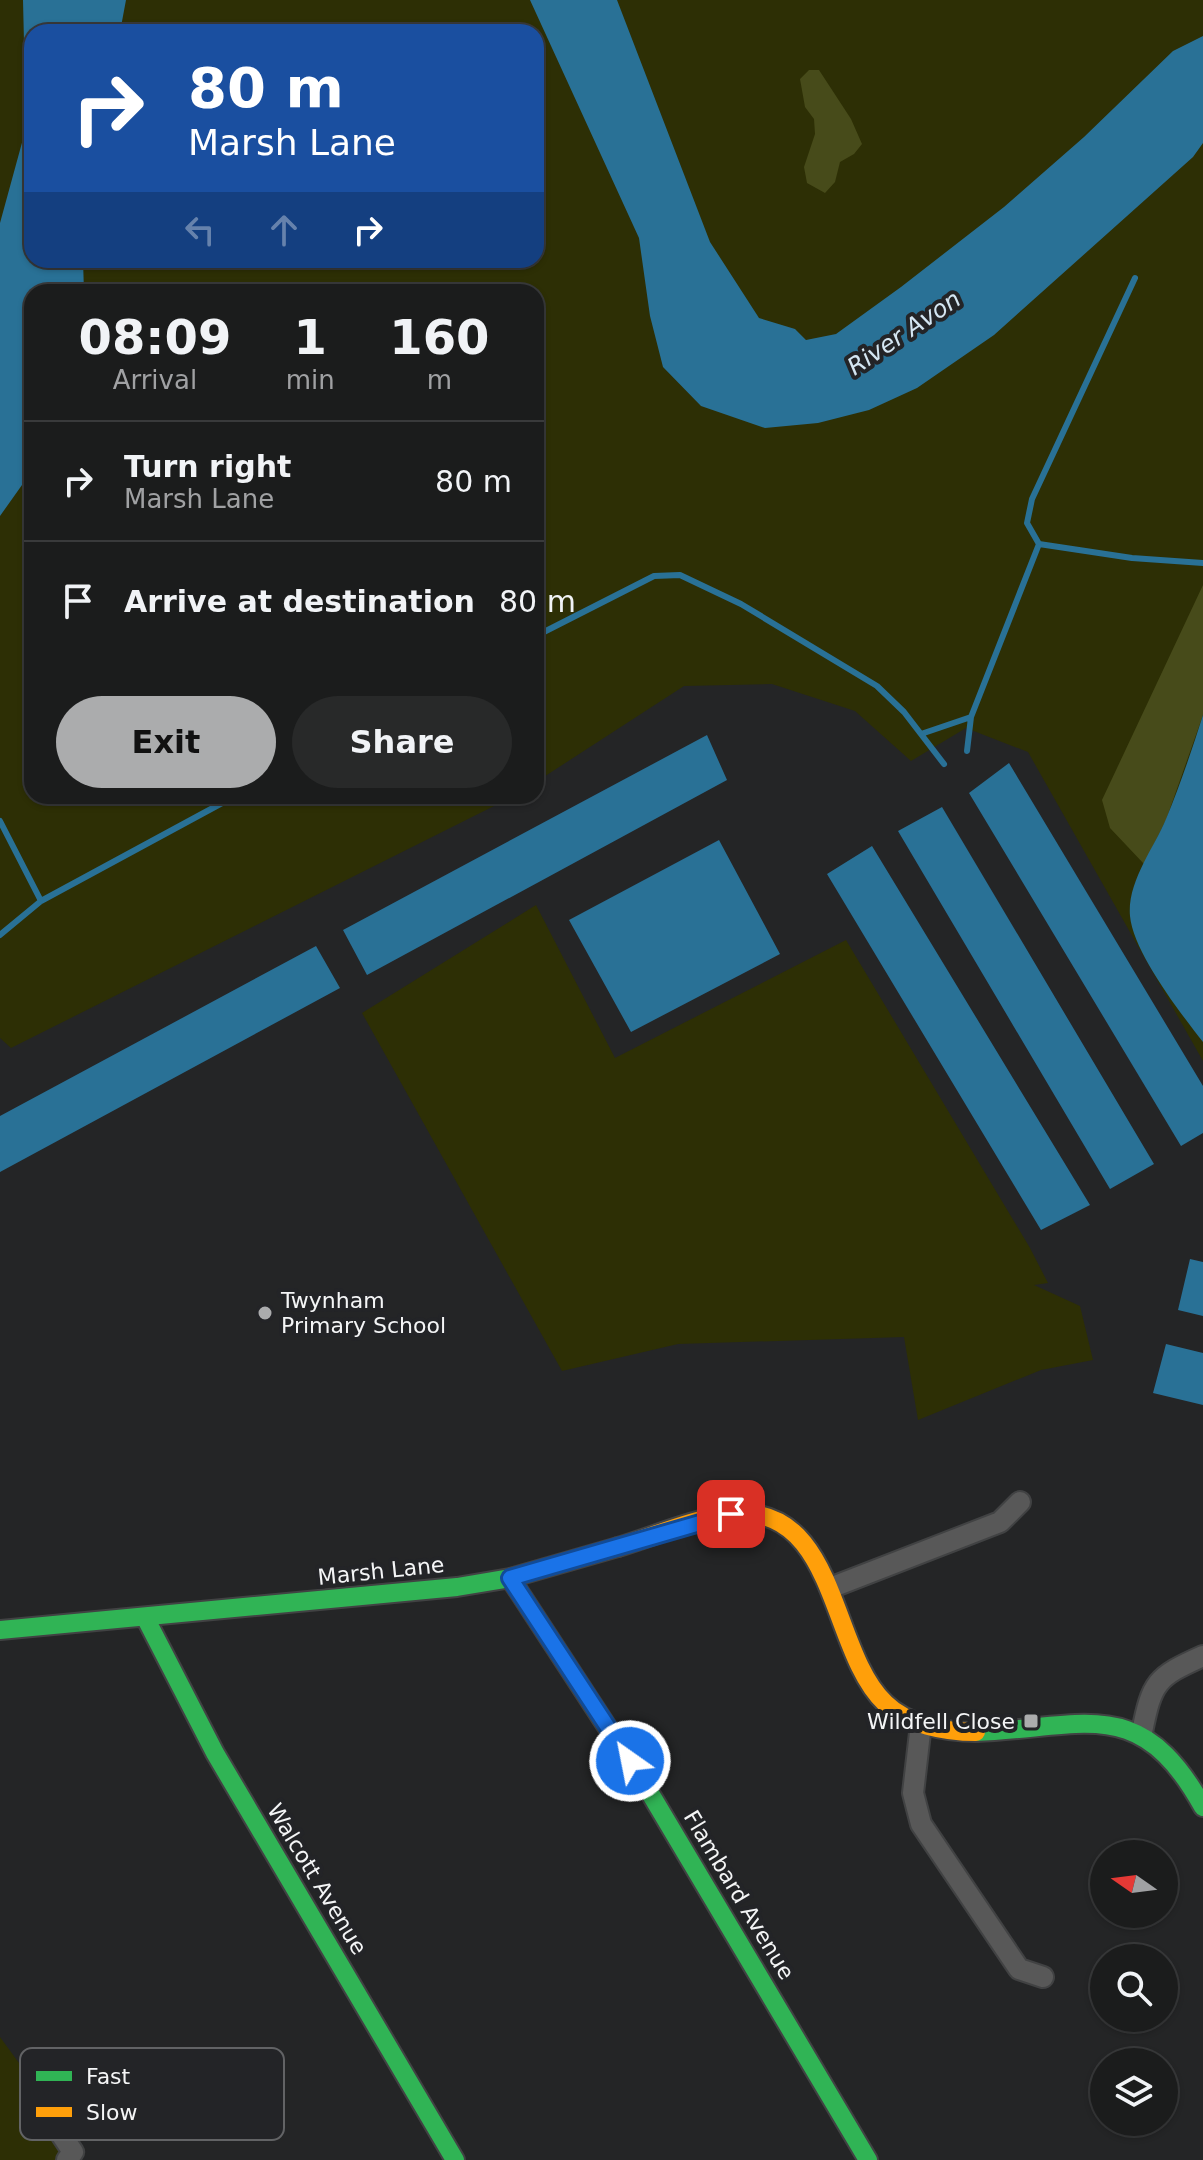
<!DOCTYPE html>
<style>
:root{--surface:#1b1c1c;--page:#282929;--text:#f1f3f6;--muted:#a0a1a3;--line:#393a3b;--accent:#abacad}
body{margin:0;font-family:"DejaVu Sans",sans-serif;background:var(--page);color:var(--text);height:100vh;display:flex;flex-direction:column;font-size:30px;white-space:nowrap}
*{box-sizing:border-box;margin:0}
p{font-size:26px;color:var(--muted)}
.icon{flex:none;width:44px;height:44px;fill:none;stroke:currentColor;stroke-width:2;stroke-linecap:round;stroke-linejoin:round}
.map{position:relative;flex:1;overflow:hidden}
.details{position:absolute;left:24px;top:284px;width:520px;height:520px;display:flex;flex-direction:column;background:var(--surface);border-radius:24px;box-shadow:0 2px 6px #0004,0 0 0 2px var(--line)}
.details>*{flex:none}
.hud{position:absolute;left:24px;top:24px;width:520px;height:244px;border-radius:24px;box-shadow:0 2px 6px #0004,0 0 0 2px var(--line);background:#1a4fa0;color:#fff;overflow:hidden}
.needle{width:52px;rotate:284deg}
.buttons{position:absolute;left:1090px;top:1840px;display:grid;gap:16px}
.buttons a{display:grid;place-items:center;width:88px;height:88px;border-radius:50%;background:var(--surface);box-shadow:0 2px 6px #0004,0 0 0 2px var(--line);font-size:40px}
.pin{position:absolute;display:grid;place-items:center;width:68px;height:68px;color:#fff;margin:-34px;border-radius:16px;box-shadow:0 4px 12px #0006}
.me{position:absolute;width:88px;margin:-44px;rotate:327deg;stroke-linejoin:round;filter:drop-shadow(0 0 6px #0008)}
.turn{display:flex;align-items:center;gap:28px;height:168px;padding:0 32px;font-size:36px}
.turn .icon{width:104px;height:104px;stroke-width:2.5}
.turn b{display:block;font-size:56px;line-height:68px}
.lanes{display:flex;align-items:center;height:76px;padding:0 32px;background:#0003;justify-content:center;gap:40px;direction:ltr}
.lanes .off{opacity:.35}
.eta{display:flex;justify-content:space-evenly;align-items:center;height:136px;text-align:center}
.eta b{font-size:48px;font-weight:700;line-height:56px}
.button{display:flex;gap:16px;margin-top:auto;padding:16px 32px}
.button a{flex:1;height:92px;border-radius:48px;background:var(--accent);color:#111;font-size:32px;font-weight:700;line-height:92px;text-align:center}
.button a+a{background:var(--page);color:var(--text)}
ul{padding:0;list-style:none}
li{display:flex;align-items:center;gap:24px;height:120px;padding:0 32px;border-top:2px solid var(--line)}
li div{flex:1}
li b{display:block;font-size:30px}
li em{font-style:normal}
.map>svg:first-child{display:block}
</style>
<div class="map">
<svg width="1203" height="2160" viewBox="0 0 1203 2160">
<rect width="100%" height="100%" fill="#242526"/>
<path fill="#2d2f05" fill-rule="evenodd" d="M0,0H1203V1061L1028,752L966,728L911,761L855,711L772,684L684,686L536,782V292H32V796H514L11,1048L0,1038ZM32,32H536V260H32Z
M536,905L615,1058L846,940L1030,1248L1048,1283L1034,1285L1080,1306L1093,1360L1041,1370L918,1420L904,1337L678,1344L562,1371L362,1013Z
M0,2037L19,2063L65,2155L61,2160H0Z"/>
<path fill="#474b1a" d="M809,70H819L851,119L862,144L854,154L840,162L835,182L825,193L807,183L804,167L815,134L814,119L805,107L800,79Z
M1203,585V715L1166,820L1144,864L1110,828L1102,800Z"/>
<path fill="#297196" d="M23,0H126L120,32H32V260H83L84,292H32V460L22,485L0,516V223L26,128Z
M530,0H617L710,242L759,318L795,329L806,340L836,334L901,287L1004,207L1084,137L1173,51L1203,36V143L1193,157L994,335L917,388L869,410L818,423L765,428L701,406L663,367L650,316L639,238Z
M1203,715V1042C1181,1014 1133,952 1130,916C1127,882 1154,848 1166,819C1180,785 1192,750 1203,715Z
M707,735L727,780L367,975L343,930Z
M1009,763L1203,1086V1133L1181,1146L969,793Z
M942,807L1154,1164L1110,1189L898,831Z
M719,840L780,954L631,1032L569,920Z
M872,846L1090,1205L1041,1230L827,874Z
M316,946L340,988L0,1172V1116Z
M1190,1259L1203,1262V1316L1178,1310Z
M1166,1344L1203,1353V1405L1153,1393Z"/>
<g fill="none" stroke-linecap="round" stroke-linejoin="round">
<path stroke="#297196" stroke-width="6" d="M1039,544L1027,523L1032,499L1135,278
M1039,544L1132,558L1203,563
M536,636L654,576L680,575L741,604L877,686L904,712L944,764
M921,734L971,717
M967,751L971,717L1039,544
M0,821L41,901
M0,935L41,901L235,796"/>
<defs>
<path id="street" d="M830,1588L1000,1522L1020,1502
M921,1724L913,1793L921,1824L1019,1969L1043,1977
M1142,1732C1152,1682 1156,1677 1203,1656
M61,2134L73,2152L67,2160"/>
<path id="fast" d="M510,1578L647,1788L868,2160
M146,1619L215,1753L455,2160
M0,1630L457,1587L510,1578L618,1547
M976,1732C1085,1728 1140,1693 1203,1807"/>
<path id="slow" d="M618,1547C654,1536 693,1519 730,1514C838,1502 829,1650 885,1703C907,1725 946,1732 976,1732"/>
</defs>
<use href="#street" stroke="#414243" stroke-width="24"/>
<use href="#fast" stroke="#414243" stroke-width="22"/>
<use href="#slow" stroke="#414243" stroke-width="22"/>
<use href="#street" stroke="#585858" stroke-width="20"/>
<use href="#fast" stroke="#30b455" stroke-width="18"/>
<use href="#slow" stroke="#ff9f0a" stroke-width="18"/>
</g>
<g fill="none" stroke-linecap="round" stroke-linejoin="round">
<defs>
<path id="route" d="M630,1761L510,1578L731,1514"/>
</defs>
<use href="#route" stroke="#114b97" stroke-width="20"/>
<use href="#route" stroke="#1a73e8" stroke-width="14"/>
</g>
<g fill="#abacad" stroke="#232427" stroke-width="3">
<circle cx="265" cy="1313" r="8"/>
<rect x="1023" y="1713" width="16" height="16" rx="4"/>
</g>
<g text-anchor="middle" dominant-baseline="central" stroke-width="8" stroke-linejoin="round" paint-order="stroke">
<g font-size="22" fill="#f4f5f6" stroke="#232427" text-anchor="start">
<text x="281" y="1300">Twynham<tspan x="281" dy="25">Primary School</tspan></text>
<text x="1015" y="1721" text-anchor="end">Wildfell Close</text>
</g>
<g font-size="22" fill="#f4f5f6" stroke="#232427">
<text transform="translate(381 1571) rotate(-6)">Marsh Lane</text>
<text transform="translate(317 1879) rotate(59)">Walcott Avenue</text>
<text transform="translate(739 1895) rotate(59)">Flambard Avenue</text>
</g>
<g font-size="24" font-style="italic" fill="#d4e6f2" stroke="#232427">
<text transform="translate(904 333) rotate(-34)">River Avon</text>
</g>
</g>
<rect x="20" y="2048" width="264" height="92" rx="12" fill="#232427" stroke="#626365" stroke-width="2"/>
<rect x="36" y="2071" width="36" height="10" fill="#30b455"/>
<rect x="36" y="2107" width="36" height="10" fill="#ff9f0a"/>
<g font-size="22" fill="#f4f5f6">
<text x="86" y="2084">Fast</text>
<text x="86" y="2120">Slow</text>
</g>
</svg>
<div class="buttons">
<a><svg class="needle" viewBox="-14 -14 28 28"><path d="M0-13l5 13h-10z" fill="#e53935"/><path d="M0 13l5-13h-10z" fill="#a0a1a3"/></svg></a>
<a><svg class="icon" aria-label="search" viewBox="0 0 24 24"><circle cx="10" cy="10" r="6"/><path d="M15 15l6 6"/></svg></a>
<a><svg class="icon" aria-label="layers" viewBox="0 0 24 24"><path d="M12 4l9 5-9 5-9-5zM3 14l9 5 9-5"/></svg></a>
</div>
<div class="pin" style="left:731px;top:1514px;background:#d93025"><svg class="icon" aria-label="arrive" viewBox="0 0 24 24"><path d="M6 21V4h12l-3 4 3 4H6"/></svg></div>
<svg class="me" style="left:630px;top:1761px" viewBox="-20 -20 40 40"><circle r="17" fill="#1a73e8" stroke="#fff" stroke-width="3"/><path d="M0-11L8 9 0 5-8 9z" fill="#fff"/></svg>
<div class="hud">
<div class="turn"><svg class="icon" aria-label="right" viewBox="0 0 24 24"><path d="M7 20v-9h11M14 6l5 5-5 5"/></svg><div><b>80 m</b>Marsh Lane</div></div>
<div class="lanes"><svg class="icon off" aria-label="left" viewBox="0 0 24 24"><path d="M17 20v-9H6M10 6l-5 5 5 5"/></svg><svg class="icon off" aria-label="ahead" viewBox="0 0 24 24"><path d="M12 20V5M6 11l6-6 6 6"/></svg><svg class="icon" aria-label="right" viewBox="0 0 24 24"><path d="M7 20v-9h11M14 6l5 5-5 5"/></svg></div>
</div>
<section class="details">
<div class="eta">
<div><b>08:09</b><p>Arrival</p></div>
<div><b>1</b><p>min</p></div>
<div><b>160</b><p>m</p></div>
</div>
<ul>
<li><svg class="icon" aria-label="right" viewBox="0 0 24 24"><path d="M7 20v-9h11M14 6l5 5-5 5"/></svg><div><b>Turn right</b><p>Marsh Lane</p></div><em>80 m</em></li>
<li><svg class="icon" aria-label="arrive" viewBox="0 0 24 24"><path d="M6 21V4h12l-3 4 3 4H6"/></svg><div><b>Arrive at destination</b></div><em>80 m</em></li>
</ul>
<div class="button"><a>Exit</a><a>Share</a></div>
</section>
</div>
